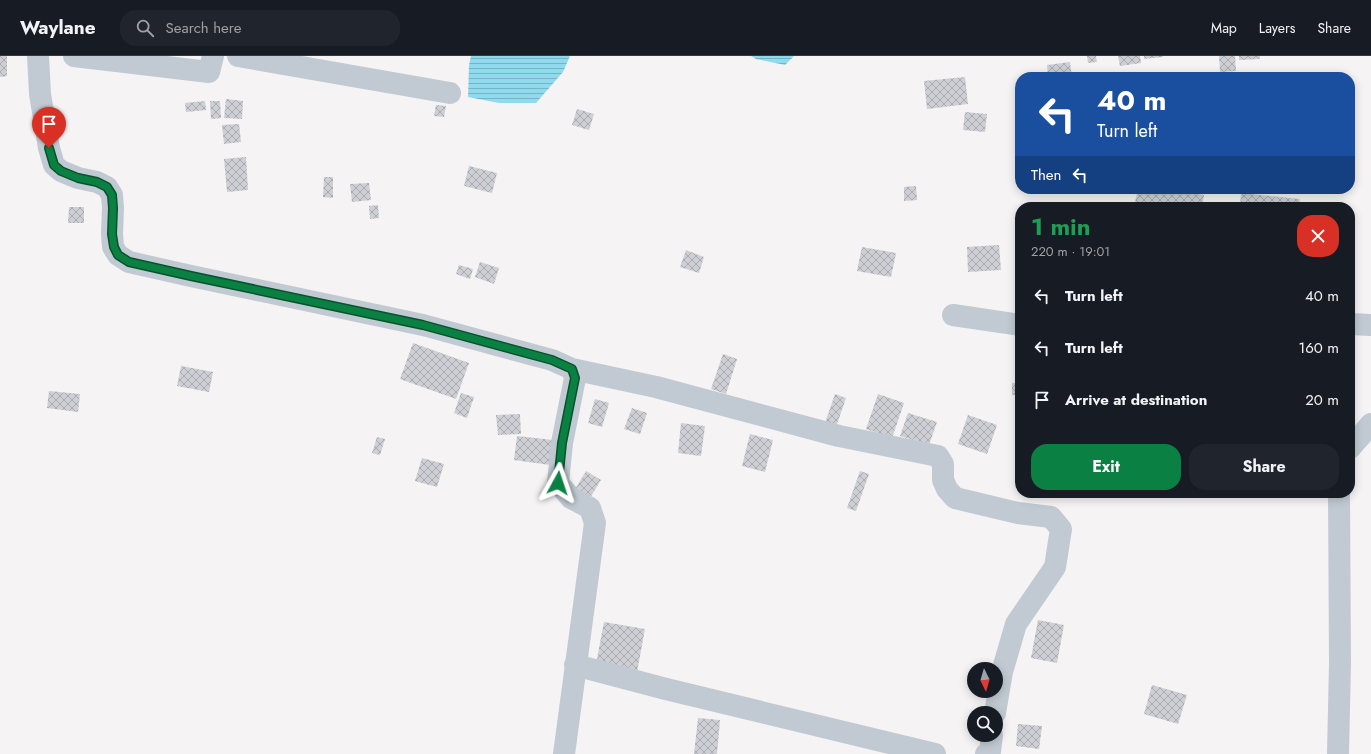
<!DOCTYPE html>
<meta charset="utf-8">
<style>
:root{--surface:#171b24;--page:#20242c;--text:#f1f3f6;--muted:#9ea1a6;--line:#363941;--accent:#0b8043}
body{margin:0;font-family:Jost,sans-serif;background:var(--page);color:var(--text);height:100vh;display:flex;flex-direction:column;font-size:15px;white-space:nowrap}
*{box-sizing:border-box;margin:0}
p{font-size:13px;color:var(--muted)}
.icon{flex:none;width:22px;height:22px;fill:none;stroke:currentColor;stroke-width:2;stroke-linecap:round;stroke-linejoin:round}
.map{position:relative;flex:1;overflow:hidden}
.sheet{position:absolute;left:1015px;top:146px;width:340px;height:296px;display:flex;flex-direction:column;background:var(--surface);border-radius:16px;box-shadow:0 2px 10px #0003}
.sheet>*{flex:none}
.guide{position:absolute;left:1015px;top:16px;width:340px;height:122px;border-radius:16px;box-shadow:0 2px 10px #0003;background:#1a4fa0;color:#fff;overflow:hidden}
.needle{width:26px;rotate:175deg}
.tools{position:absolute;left:967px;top:606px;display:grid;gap:8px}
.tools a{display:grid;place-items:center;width:36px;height:36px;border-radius:50%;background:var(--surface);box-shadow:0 2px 10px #0003;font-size:20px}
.pin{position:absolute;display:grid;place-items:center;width:34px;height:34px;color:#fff;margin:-41px -17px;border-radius:50% 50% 50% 0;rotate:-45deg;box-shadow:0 0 4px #0007}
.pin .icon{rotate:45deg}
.me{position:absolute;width:44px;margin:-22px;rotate:5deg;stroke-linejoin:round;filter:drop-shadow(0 0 3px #0008)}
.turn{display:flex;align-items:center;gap:14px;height:84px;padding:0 16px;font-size:18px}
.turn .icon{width:52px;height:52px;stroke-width:2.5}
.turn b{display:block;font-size:28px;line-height:34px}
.then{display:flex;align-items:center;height:38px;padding:0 16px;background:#0003;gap:8px;font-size:15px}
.round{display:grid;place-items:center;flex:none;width:42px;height:42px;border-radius:16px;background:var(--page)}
.overview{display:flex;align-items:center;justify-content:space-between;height:68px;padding:0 16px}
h1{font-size:24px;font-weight:700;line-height:30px;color:#1e9e55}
.cta{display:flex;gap:8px;margin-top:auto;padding:8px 16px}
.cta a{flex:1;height:46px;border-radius:16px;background:var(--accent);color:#fff;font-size:16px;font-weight:700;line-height:46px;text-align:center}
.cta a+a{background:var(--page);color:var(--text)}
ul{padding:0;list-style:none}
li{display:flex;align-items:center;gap:12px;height:52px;padding:0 16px}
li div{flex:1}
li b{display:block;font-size:15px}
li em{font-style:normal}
header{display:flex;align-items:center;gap:24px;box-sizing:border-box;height:56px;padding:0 20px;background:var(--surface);border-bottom:1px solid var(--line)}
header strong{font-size:19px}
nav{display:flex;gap:22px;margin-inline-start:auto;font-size:14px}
.search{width:280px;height:36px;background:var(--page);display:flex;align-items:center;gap:10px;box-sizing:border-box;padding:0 14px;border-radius:16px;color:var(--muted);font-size:15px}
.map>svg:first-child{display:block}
</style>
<header>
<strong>Waylane</strong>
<div class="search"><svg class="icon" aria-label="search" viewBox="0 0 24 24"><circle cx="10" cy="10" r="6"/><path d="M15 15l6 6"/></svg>Search here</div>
<nav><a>Map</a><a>Layers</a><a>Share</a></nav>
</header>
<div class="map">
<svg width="1371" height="698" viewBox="0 0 1371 698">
<defs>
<pattern id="water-rules" width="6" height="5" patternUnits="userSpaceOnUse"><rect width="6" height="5" fill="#90daee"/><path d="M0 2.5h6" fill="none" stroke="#78b4c4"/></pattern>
<pattern id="building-cross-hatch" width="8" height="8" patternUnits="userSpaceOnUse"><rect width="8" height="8" fill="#cdcfd5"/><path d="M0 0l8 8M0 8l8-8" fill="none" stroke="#a8abb0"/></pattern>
</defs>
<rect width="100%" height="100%" fill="#f5f3f3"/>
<path fill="url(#water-rules)" d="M471,0H570L563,16L536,47H499L468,41L469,9Z
M751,0H794L785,9L756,3Z"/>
<path fill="url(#building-cross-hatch)" d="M0,0H7V20L0,21Z
M1087,0H1096L1097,6L1088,7Z
M1118,0H1140L1141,7L1120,10Z
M1144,0H1163V1L1144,3Z
M1219,0H1235L1236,15L1220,16Z
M1239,0H1260V3L1239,4Z
M1070,6L1072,21H1048L1047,9Z
M965,21L968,48L927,53L924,25Z
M226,43L243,45L242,63L224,62Z
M205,45L206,54L186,56L185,47Z
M210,45H220L221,62L211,63Z
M436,49L446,50L444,61L434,60Z
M577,53L594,58L589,74L572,69Z
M965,56L987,58L985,76L963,74Z
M239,68L241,86L224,88L222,69Z
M246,101L248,134L227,136L224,103Z
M469,110L497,117L492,137L464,130Z
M324,121H333V142L323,141Z
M369,127L371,144L352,146L350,128Z
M916,130L917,144L904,145V131Z
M1138,133H1169L1204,139L1202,151H1134Z
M1266,133H1282V136Z
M1241,137L1300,143L1299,151H1240Z
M378,149L379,162L370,163L369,150Z
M69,151H84V167H68Z
M999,189L1001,214L968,216L967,191Z
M862,191L896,197L891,221L857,215Z
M686,194L704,201L699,217L680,211Z
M480,206L499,212L494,228L475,221Z
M459,209L473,213L470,223L456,218Z
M413,287L469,307L456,343L400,323Z
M723,298L737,303L726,338L711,333Z
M181,310L213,316L209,336L177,330Z
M1012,327H1020V339H1012Z
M49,335L80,338L78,356L47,352Z
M461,337L474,341L467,362L454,357Z
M835,338L846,342L836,371L825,367Z
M878,338L904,347L892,382L866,373Z
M595,343L609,347L602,371L588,367Z
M632,352L647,357L640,378L624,373Z
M908,357L937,366L929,389L900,380Z
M520,358L521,378L498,379L496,359Z
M968,359L997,369L987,398L958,388Z
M681,367L705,370L701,400L678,397Z
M750,378L773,384L765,416L742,410Z
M517,380L553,384L550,409L514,404Z
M377,381L385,383L380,399L372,397Z
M422,402L444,408L437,431L415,425Z
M586,415L601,424L590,442L575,433Z
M860,415L869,418L856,455L847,452Z
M1038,564L1064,569L1057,607L1031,602Z
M604,566L645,573L637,616L596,608Z
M1152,629L1187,639L1178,668L1144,658Z
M698,662L720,664L717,698H694Z
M1018,668L1042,670L1039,693L1016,690Z"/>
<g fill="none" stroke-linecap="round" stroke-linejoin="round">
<path stroke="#c1cad2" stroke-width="22" d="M38,0L40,38L49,92L54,109L61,115L78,122L97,126L107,131L112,139L113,152L112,178L113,191L118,199L129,206L191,220L423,269L552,304L572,313L575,322L562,387L558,427L571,442L590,452L595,467L564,698
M74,0L209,16L213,0
M238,0L450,37
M953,259L1020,269
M1350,268L1371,269
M572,313L656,331L839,380L938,400L943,408V424L947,433L955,442L1018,457L1051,461L1061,473L1055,511L1016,568L1002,616L995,657
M1350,392L1371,368
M575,609L666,633L935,698
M986,698L990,696L992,679
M1338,698L1340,607L1339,437"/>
</g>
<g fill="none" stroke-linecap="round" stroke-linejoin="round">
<defs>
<path id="route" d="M49,92L54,109L61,115L78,122L97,126L107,131L112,139L113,152L112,178L114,191L118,199L129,206L191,220L423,269L552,304L572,313L575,322L562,387L558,427"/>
</defs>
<use href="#route" stroke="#07532c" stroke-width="10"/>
<use href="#route" stroke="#0b8043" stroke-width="7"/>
</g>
</svg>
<div class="tools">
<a><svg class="needle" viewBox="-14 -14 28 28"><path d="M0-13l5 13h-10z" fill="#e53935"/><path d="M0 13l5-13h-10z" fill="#9ea1a6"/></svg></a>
<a><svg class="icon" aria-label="search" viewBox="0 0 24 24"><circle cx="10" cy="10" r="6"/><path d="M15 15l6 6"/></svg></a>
</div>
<div class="pin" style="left:49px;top:92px;background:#d93025"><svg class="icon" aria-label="arrive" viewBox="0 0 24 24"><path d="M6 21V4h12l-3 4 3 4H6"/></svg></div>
<svg class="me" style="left:558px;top:427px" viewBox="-20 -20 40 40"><path d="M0-17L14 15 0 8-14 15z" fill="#0b8043" stroke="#fff" stroke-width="4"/></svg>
<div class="guide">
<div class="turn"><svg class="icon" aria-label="left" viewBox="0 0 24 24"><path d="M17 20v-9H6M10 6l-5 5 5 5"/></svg><div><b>40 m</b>Turn left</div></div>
<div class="then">Then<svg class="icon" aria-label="left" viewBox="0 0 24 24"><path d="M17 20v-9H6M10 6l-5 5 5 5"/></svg></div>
</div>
<section class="sheet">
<div class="overview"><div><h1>1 min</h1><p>220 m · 19:01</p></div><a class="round" style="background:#d93025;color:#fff"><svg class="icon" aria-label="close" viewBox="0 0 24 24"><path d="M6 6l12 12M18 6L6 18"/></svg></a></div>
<ul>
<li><svg class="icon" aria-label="left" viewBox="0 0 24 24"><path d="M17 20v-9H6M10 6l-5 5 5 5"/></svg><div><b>Turn left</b></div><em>40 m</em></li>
<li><svg class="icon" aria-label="left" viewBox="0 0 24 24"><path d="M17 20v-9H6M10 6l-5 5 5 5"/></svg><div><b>Turn left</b></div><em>160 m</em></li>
<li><svg class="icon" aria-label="arrive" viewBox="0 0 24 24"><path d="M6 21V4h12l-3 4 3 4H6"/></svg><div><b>Arrive at destination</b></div><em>20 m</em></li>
</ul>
<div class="cta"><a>Exit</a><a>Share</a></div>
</section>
</div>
